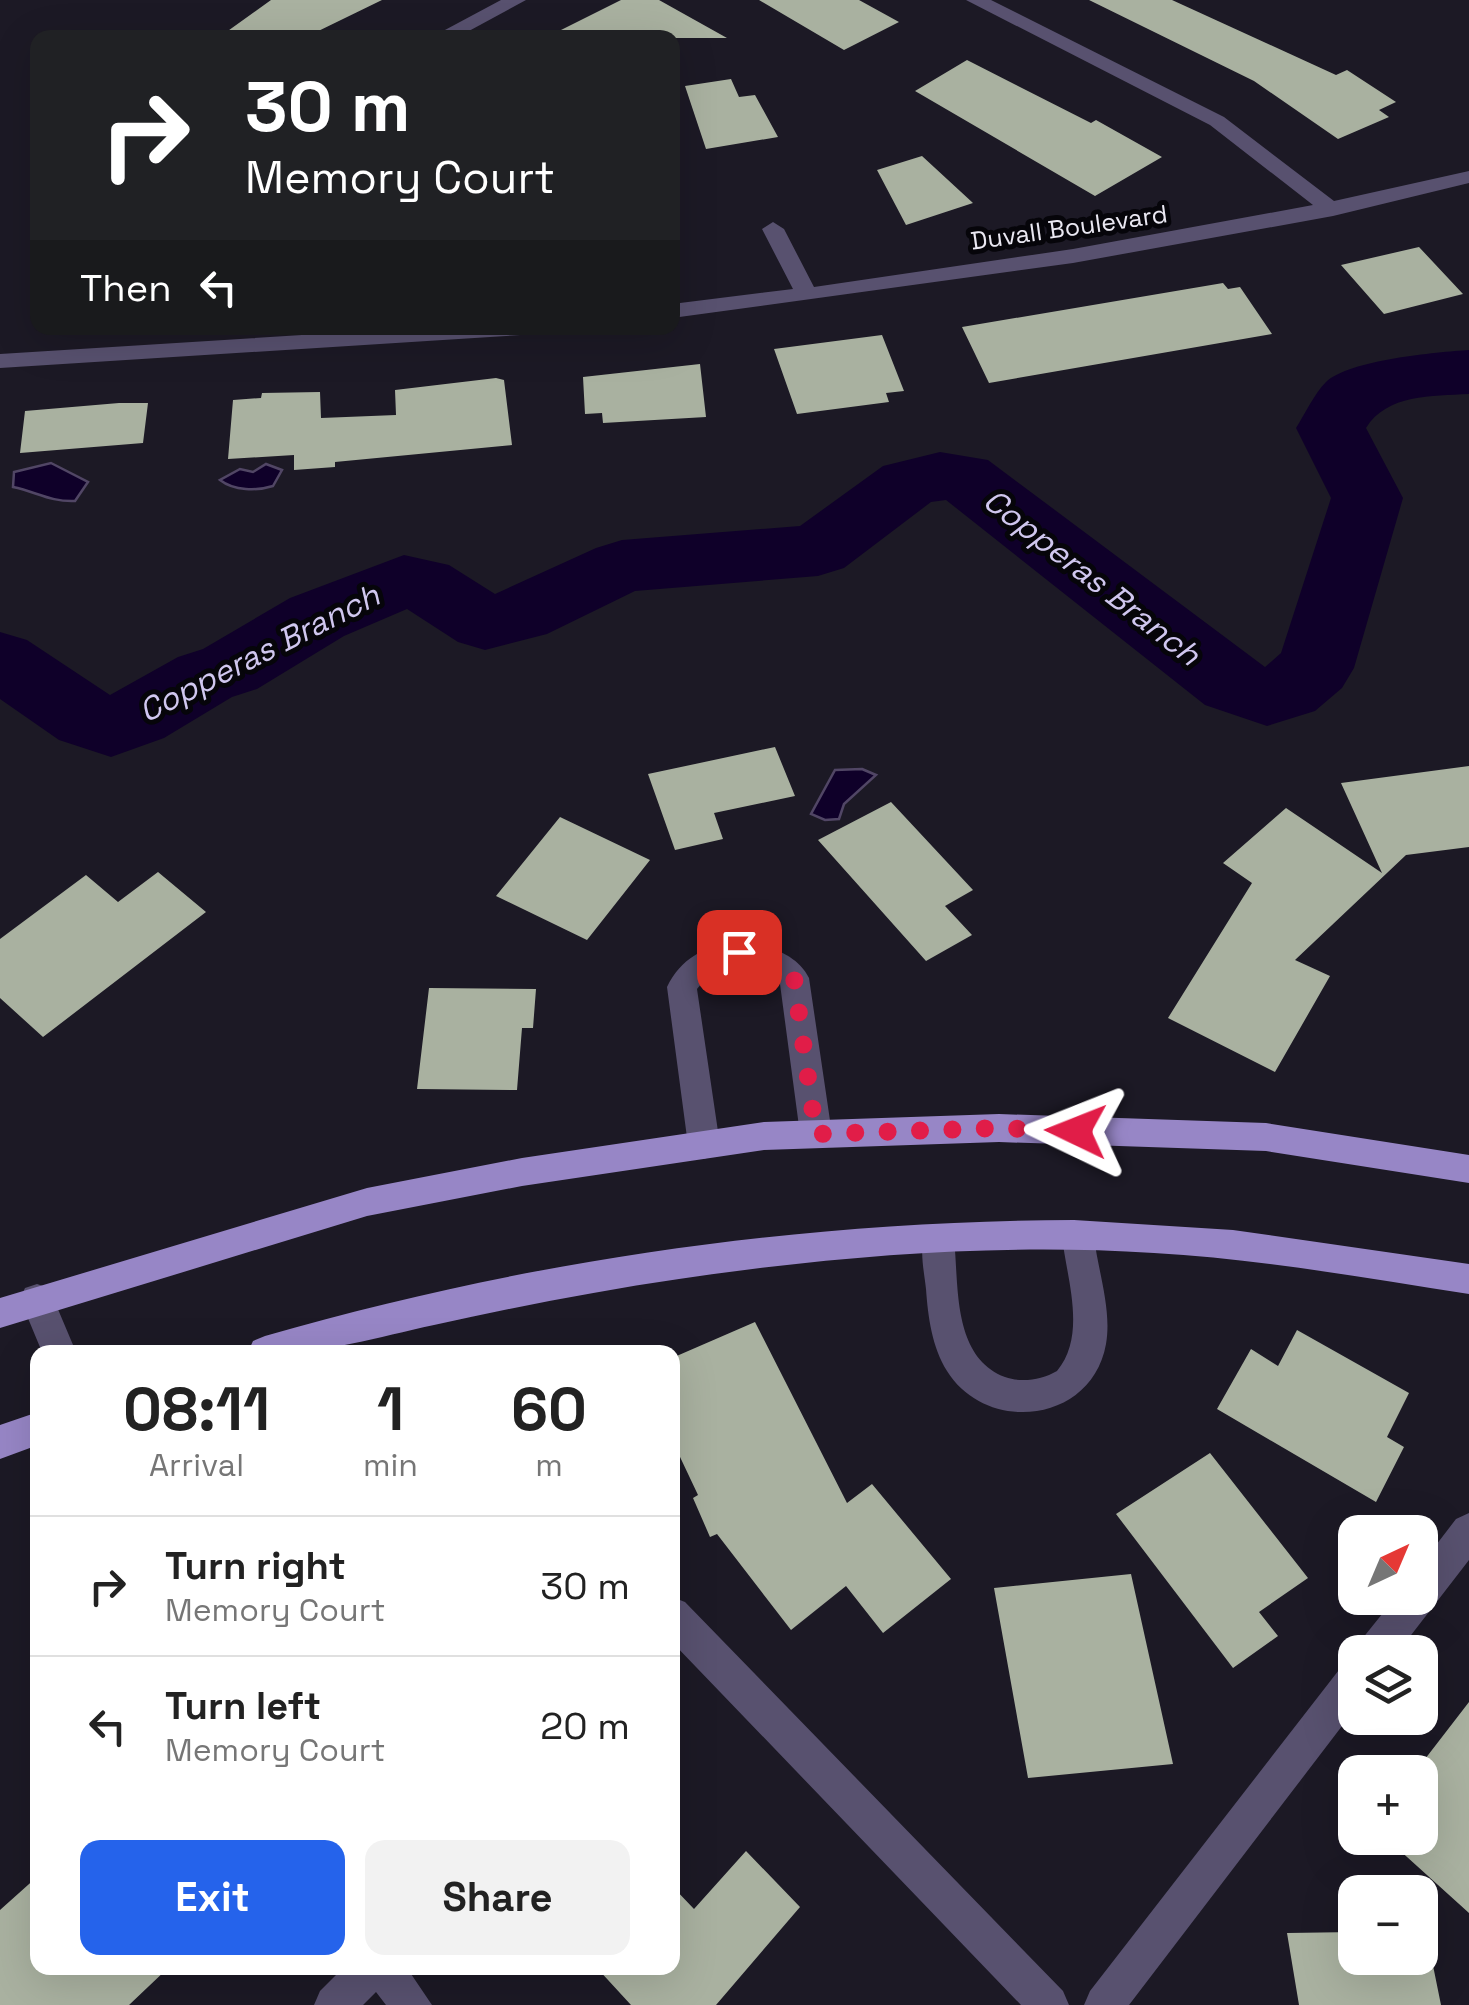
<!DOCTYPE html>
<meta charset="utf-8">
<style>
:root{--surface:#fff;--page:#f2f2f2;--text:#222;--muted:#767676;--line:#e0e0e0;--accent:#2563eb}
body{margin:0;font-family:"Space Grotesk",sans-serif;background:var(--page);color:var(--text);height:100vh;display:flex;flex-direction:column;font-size:38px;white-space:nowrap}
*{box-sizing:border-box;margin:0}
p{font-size:32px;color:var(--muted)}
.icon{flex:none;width:55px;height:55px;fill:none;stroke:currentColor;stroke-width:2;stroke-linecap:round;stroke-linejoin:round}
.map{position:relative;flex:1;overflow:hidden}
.side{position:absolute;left:30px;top:1345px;width:650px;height:630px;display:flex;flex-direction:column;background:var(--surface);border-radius:20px;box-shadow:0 10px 40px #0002}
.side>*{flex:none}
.hud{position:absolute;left:30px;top:30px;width:650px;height:305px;border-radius:20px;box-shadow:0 10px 40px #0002;background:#202124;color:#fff;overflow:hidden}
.needle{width:65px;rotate:44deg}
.tools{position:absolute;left:1338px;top:1515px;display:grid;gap:20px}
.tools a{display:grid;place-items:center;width:100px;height:100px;border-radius:20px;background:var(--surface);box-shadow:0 10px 40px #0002;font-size:50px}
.pin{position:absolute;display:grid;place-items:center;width:85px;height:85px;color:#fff;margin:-42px;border-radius:20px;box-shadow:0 5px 15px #0006}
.me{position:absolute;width:110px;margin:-55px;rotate:272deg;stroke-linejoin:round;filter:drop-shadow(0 0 8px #0008)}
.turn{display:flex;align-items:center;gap:35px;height:210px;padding:0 50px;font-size:45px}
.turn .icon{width:130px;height:130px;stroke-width:2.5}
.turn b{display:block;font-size:70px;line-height:85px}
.then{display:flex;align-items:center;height:95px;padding:0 50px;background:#0003;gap:20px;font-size:38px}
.eta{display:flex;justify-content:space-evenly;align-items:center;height:170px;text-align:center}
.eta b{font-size:60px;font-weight:600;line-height:70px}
.cta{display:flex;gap:20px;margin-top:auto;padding:20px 50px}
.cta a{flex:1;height:115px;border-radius:20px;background:var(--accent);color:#fff;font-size:40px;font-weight:600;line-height:115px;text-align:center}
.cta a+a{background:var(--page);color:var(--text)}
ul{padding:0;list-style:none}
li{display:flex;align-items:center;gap:30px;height:140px;padding:0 50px;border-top:2px solid var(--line)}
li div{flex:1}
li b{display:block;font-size:38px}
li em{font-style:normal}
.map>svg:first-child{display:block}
</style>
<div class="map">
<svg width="1469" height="2005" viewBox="0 0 1469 2005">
<rect width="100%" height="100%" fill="#1c1925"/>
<path fill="#0f0029" stroke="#514665" stroke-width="2.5" d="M51,463L88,482L75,501C50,502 37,492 13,487L14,472Z
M266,464L282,470L273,486C257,491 234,491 220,480L240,469L253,472Z
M862,769L876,775L844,804L839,819L825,820L811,814L835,770Z"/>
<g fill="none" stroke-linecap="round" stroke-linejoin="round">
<path fill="#0f0029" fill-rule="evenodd" d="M1469,350V394C1432,396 1387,394 1366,428L1403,498L1354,668L1342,688L1315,711L1267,726L1205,705L946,500L931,502L844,568L818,576L635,591L547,634L485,650L458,642L407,609L344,636L257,689L232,697L164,738L111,757L59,740L0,699V632L27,640L110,695L178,657L203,649L290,598L404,555L449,565L495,594L596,548L622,540L800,526L883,466L940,452L988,460L1265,667L1281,653L1331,498L1296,428C1305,414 1314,394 1326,382C1349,360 1437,352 1469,350Z"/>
</g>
<path fill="#a9b1a0" d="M271,0H382L304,38H218Z
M621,0H659L727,38H545Z
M759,0H859L899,22L844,50Z
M1089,0H1172L1336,75L1347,70L1396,102L1379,110L1389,117L1338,139L1254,81Z
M967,60L1091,123L1096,120L1162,157L1095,196L915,91Z
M731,79L739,97L755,95L778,137L706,149L685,86Z
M922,156L973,203L906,225L877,170Z
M1419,247L1463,294L1384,314L1341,265Z
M1223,283L1228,289L1240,287L1272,334L989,383L962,327Z
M882,335L904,391L886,393L889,402L797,414L774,349Z
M700,364L706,417L603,423L602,413L585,414L583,377Z
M496,378L504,380L512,445L335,462V467L294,470V455L228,459L233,400L261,398L262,393L320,392L321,418L396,415L395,390Z
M119,403H148L143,443L20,453L25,411Z
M775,747L795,796L714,813L723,839L675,850L648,774Z
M1469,766V847L1406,855L1295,960L1330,976L1275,1072L1168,1018L1252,883L1223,863L1286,808L1382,873L1341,783Z
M891,802L973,890L945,906L972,935L926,961L818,840Z
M560,817L650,860L587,940L496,896Z
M158,872L206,912L43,1037L0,998V939L86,875L118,902Z
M429,988L536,989L533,1028H522L517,1090L417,1089Z
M755,1322L847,1503L872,1484L951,1579L883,1633L846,1586L791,1630L717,1534L710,1537L693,1498L698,1495L672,1440V1358Z
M1297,1330L1409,1393L1387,1437L1404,1447L1376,1502L1217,1409L1251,1349L1278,1366Z
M1210,1453L1308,1578L1259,1612L1278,1636L1233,1668L1116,1514Z
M1131,1574L1173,1764L1028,1778L994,1588Z
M1469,1702V1913L1386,1838H1420V1772H1415Z
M746,1851L800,1907L716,2005H631L597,1968H672V1886L694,1909Z
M38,1876V1968H168L129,2005H0V1910Z
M1420,1931H1426L1441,2005H1299L1287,1933L1355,1932V1958H1420Z"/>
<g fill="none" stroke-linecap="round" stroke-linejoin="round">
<path fill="#58516f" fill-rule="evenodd" d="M501,0H526L456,38H430Z
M966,0H991L1224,117L1334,201L1469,171V183L1333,216L1073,263L672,318V304L793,289L762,229L773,222L784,229L814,287L1073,249L1313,205L1210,125Z
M414,328H531L520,335L0,368V354Z
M735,941C762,943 796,952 809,978L832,1134L827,1144L816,1148L805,1144L800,1134L780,984C753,960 720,959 697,989L720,1145L715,1155L704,1159L693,1155L688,1145L667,987C681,958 704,947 735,941Z
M1078,1222L1089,1227L1094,1237C1098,1271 1112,1310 1106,1344C1092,1423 987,1435 947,1371C932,1347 928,1317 926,1289C924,1270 918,1246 927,1229L938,1224L949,1229L954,1239C959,1285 952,1357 1005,1377C1022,1383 1041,1380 1057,1371C1087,1335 1067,1280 1062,1237L1067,1227Z
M37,1284L49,1288L76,1352H42L20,1299L25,1288Z
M1469,1513V1560L1398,1652H1357L1362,1639L1395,1598H1420V1566L1456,1519Z
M672,1597L685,1602L1063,1991L1069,2005H1021L672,1642Z
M1355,1660V1709L1129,2005H1084L1090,1991L1342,1666Z
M343,1968H407L432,2005H386L376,1992L363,2005H314L320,1991Z"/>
<path fill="#9786c6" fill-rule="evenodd" d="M999,1114L1266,1123L1469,1155V1183L1266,1151L999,1142L764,1150L522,1186L367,1216L0,1328V1298L367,1188L522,1158L764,1122Z
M1074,1220L1233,1230L1469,1264V1294C1365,1278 1260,1259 1154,1253C995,1243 836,1256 679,1279C597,1291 515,1307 434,1325C369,1339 315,1357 248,1352L253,1341L265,1336C527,1260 802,1221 1074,1220Z
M38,1412V1445L0,1459V1425Z"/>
</g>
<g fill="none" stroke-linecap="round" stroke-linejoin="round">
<path stroke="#e11d48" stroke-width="18" stroke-dasharray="0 32.4" d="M739,952L770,959L794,978L816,1134L999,1128L1076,1131"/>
</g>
<g text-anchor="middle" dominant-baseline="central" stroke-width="10" stroke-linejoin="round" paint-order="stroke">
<g font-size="25" fill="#eae8f2" stroke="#06050a">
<text transform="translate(1069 227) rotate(-8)">Duvall Boulevard</text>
</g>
<g font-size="32" font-style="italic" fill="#d0c7ef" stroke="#06050a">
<text transform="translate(1092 577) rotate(38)">Copperas Branch</text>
<text transform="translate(259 653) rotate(-27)">Copperas Branch</text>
</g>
</g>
</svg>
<div class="tools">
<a><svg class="needle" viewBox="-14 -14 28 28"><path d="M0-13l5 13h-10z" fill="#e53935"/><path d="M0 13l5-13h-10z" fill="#767676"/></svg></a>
<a><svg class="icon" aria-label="layers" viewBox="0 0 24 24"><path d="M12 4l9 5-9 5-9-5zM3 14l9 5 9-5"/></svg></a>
<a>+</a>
<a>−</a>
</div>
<div class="pin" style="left:739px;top:952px;background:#d93025"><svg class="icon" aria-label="arrive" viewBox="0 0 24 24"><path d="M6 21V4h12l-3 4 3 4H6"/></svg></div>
<svg class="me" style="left:1076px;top:1131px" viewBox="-20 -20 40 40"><path d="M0-17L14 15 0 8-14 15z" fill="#e11d48" stroke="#fff" stroke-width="4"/></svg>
<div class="hud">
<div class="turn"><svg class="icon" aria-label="right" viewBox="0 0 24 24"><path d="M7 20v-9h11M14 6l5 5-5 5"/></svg><div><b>30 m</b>Memory Court</div></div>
<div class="then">Then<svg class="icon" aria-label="left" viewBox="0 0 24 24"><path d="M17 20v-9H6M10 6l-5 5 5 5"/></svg></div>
</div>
<section class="side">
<div class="eta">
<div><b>08:11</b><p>Arrival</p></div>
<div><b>1</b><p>min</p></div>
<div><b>60</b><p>m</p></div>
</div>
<ul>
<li><svg class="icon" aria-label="right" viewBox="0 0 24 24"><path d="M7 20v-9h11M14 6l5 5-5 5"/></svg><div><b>Turn right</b><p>Memory Court</p></div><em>30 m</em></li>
<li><svg class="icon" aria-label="left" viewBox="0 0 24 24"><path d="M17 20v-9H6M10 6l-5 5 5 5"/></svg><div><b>Turn left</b><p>Memory Court</p></div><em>20 m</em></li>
</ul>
<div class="cta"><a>Exit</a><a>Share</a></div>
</section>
</div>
